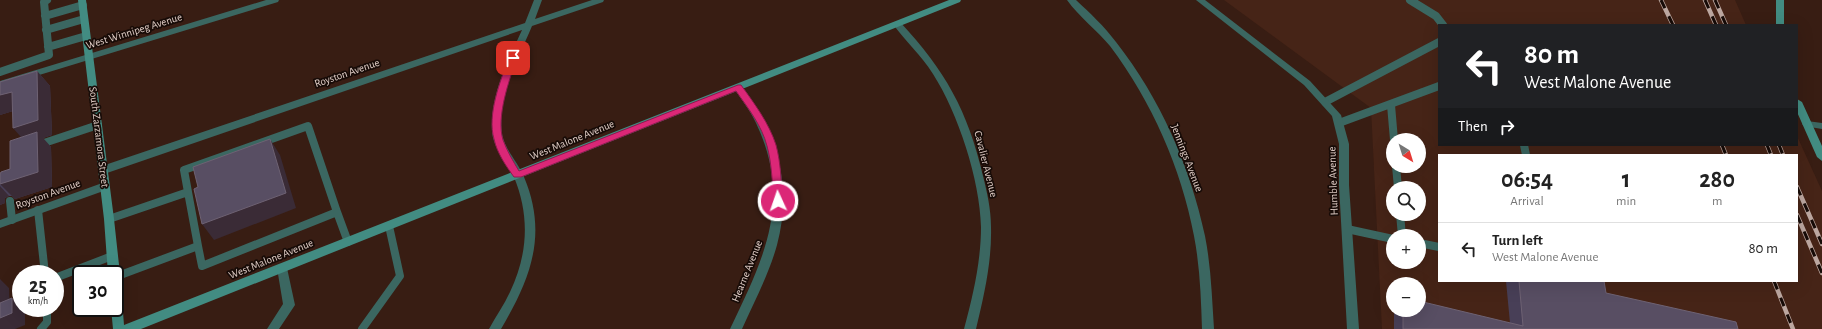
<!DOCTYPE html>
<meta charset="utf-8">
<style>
:root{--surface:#fff;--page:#f6f6f6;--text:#222;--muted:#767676;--line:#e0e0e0}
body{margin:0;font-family:"Alegreya Sans",sans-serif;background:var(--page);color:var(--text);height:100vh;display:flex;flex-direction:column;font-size:15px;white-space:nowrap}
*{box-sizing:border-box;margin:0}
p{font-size:13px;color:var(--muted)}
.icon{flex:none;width:22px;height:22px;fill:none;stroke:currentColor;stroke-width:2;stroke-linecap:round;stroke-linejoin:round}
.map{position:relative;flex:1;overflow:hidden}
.sheet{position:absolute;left:1438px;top:154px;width:360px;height:128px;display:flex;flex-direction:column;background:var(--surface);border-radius:0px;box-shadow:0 4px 16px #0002}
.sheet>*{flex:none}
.guide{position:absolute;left:1438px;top:24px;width:360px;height:122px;border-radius:0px;box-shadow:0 4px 16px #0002;background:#202124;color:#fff;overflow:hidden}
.needle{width:26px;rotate:142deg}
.fabs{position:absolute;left:1386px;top:133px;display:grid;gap:8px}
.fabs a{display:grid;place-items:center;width:40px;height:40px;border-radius:50%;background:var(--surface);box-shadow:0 4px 16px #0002;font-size:20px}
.speed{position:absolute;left:12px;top:265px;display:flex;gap:8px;font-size:20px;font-weight:700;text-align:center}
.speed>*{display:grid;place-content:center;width:52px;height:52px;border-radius:50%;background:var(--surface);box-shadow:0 4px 16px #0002;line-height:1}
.speed small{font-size:10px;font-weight:400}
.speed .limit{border:2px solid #111;border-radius:6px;background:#fff;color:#111}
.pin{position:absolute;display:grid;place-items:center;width:34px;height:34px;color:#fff;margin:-17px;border-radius:8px;box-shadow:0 2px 6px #0006}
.me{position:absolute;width:44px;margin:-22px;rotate:357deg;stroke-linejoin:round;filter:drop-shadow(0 0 3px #0008)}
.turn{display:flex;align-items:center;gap:14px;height:84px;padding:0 20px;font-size:18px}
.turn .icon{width:52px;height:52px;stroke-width:2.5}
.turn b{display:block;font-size:28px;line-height:34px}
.then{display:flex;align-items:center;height:38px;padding:0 20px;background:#0003;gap:8px;font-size:15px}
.eta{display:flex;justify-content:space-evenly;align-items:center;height:68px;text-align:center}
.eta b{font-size:24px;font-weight:600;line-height:28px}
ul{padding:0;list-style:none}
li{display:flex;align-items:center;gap:12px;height:52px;padding:0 20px;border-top:1px solid var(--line)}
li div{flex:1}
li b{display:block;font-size:15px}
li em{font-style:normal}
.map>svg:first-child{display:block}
</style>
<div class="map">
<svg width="1822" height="329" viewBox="0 0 1822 329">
<rect width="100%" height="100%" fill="#381d13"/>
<path fill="#462417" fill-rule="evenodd" d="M1224,0H1735L1746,25H1439V145H1797V136L1822,191V329H1382L1371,108ZM1393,140H1419V166H1393ZM1439,155H1797V281H1439ZM1393,188H1419V214H1393ZM1393,236H1419V262H1393ZM1393,284H1419V310H1393Z"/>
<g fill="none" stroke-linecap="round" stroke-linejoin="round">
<path stroke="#3b6761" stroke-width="8" d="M1410,0L1436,16L1443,25
M45,16L83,5
M46,30L84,19
M48,47L86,36
M0,72L49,55L44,2L47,0
M1325,102L1439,42
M1391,105L1394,140
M1339,123L1439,86
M38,145L98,125
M1524,145L1526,155
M1396,166L1398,188
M188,192L184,170L308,126L337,212
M10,201L12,220
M38,210L45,274
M1400,214L1402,236
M109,219L188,192L198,246L115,277
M1347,229L1393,239
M1419,243L1439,247
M198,246L202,266L337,212L348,242
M55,278L112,256
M41,329L47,322V308
M362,329L400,276L389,226"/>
<path fill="#3b6761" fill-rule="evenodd" d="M266,0H279L278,2L0,87V81Z
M534,0H542L535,19L592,0H604L603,2L532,26C518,59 497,97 502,134C505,150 518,162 524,177C548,234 531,278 501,329H489C496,316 504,305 510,292C528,254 530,216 514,177C507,161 493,149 492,131C490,95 508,61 522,30L107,173H99L98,170L99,167L525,23Z
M1067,0H1076C1090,13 1104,26 1116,42C1160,98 1190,166 1205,236C1211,266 1212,298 1214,329H1202C1201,298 1200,267 1194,236C1181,168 1152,102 1110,46C1097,30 1079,17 1067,0Z
M1196,0H1205L1310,81L1341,115L1349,144V185L1359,329H1347L1339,185V144L1332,116L1304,85Z
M897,21L900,22C945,70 968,111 983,176C987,192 991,209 991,227C992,261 984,296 976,329H964C973,296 981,261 981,227C980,180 958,113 933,74C921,55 905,41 893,24Z
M738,84L741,85C777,133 793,185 777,245C769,274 754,302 742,329H730C764,258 793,201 756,123C750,110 741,99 733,87Z
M1807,121L1822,123V129L1804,126L1802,124L1804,122Z
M105,182L109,183L110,186L109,189L0,228V220Z
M282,264L286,265L287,268L295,305L279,329H267L283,304L277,268L278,265Z"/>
<path fill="#428c82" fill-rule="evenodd" d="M78,0H86L114,219L120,274L115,278V274H108L104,219Z
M949,0H961L960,2L141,329H113L111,308H115V282L119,284L121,287L124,325Z
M1776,0H1784V25H1776Z
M1797,99L1802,102L1822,146V161L1817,157L1797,112Z"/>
<defs>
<path id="rail" d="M1661,0L1673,25
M1705,0L1716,25
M1715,0L1726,25
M1722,145L1726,155
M1767,145L1771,155
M1779,145L1783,155
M1797,187L1822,244
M1797,215L1822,273
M1774,281L1793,329"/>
</defs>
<use href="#rail" stroke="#bca7a0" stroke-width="4.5"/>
<use href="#rail" stroke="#170b07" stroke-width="3" stroke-dasharray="9" stroke-linecap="butt"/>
</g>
<path fill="#483f57" d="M37,71L50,86L52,135L43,138L51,147L52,187L15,199L12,196H9L5,198V203L0,205V174L10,169L21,137L13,111L0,115V82Z
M1506,281H1604L1606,293L1738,329H1394V312L1395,310H1419L1510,323Z"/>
<path fill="#3a2b36" d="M37,71L50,86L52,135L43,138L51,147L52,187L15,199L0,184L27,144L13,128Z
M12,92L26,107L0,115V95Z
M270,139L280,155L296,208L214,240L202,224Z
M0,186L9,196L5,198V203L0,205Z
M0,279L9,288L10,314L12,298L21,306V308H23L25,310V325L15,329H0Z"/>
<path fill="#584e63" stroke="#6e6273" d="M37,71L38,120L13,128L12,92L0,95V82Z
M37,132L38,172L0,184V174L1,172L10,169V141Z
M270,139L286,193L202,224L194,189L198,187L193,167Z
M1519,281H1604L1606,293L1736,322L1738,329H1403V310H1419V301L1523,326Z
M12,298V313L0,318V303Z"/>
<path fill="#db2777" stroke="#8e194d" d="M513,55L517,58C509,80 496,117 503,140C507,151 513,161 519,171L738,85H741C754,103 769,123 776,145C781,163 781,183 783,201L778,205L774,201C772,183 772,164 767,146C762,126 748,108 736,91L521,177H514C506,166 497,153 494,139C487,115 500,81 509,58Z"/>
<g text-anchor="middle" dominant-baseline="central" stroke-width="3.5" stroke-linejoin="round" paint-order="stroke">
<g font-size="11" fill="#e2cfc8" stroke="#170b07">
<text transform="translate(134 31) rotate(-17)">West Winnipeg Avenue</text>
<text transform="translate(347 73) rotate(-19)">Royston Avenue</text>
<text transform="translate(99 137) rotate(83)">South Zarzamora Street</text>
<text transform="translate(572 140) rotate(-22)">West Malone Avenue</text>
<text transform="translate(1187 158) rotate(69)">Jennings Avenue</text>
<text transform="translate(986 164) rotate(76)">Cavalier Avenue</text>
<text transform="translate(1333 181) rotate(-92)">Humble Avenue</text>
<text transform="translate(48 194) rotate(-20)">Royston Avenue</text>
<text transform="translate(271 259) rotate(-22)">West Malone Avenue</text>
<text transform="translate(747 271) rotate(-68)">Hearne Avenue</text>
</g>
</g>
</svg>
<div class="fabs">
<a><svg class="needle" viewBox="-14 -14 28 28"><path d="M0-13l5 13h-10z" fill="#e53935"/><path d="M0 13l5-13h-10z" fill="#767676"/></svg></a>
<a><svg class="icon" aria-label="search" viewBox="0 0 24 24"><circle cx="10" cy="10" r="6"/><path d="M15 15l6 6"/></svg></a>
<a>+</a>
<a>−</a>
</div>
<div class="speed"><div>25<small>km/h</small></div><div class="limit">30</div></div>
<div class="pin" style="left:513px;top:58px;background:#d93025"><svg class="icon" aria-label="arrive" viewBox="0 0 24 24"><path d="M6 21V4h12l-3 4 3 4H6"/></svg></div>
<svg class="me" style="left:778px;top:201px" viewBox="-20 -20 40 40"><circle r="17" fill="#db2777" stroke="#fff" stroke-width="3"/><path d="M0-11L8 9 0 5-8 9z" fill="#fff"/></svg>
<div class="guide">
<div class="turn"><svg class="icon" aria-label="left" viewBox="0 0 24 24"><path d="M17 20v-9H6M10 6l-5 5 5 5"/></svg><div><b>80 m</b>West Malone Avenue</div></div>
<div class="then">Then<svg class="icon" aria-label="right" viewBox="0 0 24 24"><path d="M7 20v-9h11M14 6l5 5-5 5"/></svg></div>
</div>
<section class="sheet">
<div class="eta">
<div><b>06:54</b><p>Arrival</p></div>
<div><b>1</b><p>min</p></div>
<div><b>280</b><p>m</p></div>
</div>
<ul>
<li><svg class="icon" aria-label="left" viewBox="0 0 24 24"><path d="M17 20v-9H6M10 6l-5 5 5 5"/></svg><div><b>Turn left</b><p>West Malone Avenue</p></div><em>80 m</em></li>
</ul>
</section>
</div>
